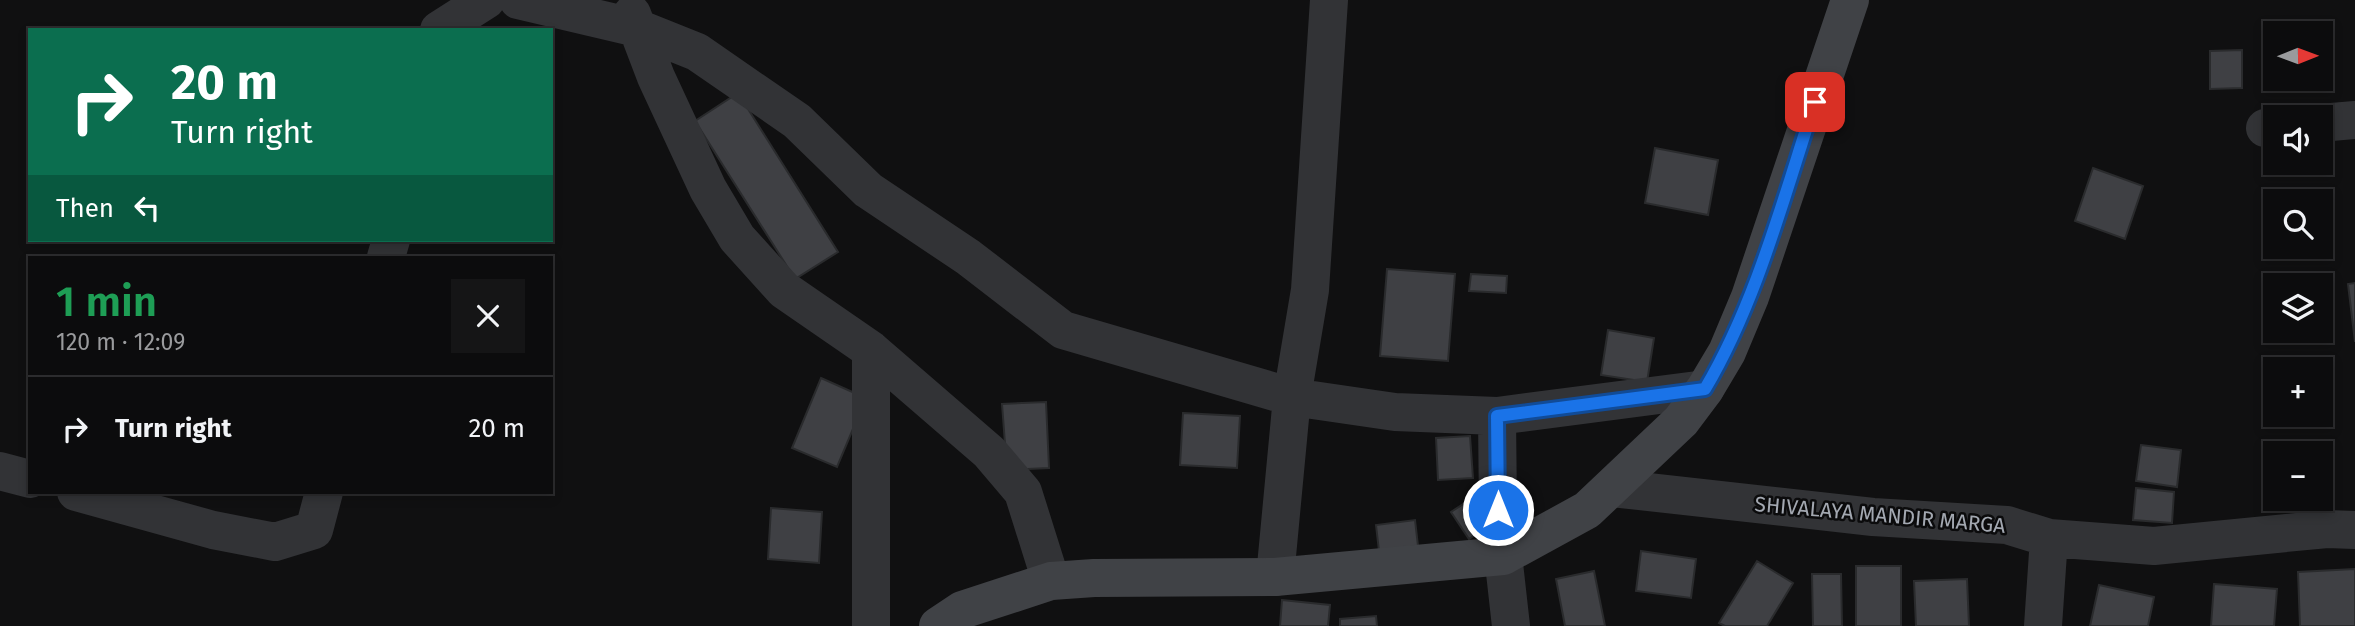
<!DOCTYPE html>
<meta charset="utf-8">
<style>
:root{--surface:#0c0c0d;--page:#151516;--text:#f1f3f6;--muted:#9a9b9d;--line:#2c2c2e}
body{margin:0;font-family:"Fira Sans",sans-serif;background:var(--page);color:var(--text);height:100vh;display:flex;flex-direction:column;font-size:26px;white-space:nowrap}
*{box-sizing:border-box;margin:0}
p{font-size:23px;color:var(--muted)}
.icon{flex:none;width:38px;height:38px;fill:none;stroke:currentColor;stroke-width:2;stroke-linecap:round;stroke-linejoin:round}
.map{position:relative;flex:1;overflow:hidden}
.sheet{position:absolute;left:28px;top:256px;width:525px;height:238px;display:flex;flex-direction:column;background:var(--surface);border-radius:0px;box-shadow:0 4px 10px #0003,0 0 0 2px var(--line)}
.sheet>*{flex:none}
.banner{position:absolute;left:28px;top:28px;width:525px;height:214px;border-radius:0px;box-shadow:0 4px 10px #0003,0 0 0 2px var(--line);background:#0b6e4f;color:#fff;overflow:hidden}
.needle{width:46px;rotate:89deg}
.buttons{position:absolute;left:2263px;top:21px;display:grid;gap:14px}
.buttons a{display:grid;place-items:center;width:70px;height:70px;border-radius:0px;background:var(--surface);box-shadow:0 4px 10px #0003,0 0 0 2px var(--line);font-size:35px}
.pin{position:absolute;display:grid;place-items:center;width:60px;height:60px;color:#fff;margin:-30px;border-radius:14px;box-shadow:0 4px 10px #0006}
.me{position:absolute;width:77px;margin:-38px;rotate:0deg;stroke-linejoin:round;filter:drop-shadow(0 0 5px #0008)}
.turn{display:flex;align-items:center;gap:24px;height:147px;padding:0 28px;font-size:32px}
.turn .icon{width:91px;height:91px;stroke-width:2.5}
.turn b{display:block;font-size:49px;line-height:60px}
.then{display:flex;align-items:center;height:66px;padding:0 28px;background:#0003;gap:14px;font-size:26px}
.round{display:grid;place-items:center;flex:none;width:74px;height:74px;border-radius:0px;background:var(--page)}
.summary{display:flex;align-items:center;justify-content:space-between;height:119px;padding:0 28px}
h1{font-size:42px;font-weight:600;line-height:52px;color:#1e9e55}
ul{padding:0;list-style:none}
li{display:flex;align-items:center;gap:21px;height:105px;padding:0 28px;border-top:2px solid var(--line)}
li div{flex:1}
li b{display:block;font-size:26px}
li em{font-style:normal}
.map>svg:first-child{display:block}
</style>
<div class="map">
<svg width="2355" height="626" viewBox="0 0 2355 626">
<rect width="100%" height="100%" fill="#101011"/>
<path fill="#3f4044" stroke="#2a2b2d" stroke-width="2" d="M2242,50V88L2210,89V51Z
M738,93L838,252L795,279L695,121Z
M1655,148L1718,160L1708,215L1645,203Z
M2093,168L2143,186L2125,239L2075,221Z
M1387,269L1455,274L1448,361L1380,356Z
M1471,274L1507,276L1506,293L1469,291Z
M2355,283V342L2348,284Z
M1608,330L1654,338L1647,382L1601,375Z
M821,378L866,398L837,467L792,448Z
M1046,402L1049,468L1007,470L1002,404Z
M1183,413L1240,416L1237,468L1180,465Z
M1470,436L1473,478L1438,480L1436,438Z
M2141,445L2181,450L2177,487L2136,481Z
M2136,488L2174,492L2172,523L2133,520Z
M1477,495L1494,521L1469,539L1451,512Z
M771,508L822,512L819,563L768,559Z
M1415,520L1418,546L1379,551L1376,525Z
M1641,551L1696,559L1691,598L1636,591Z
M1757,561L1793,583L1767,626H1725L1719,623Z
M1856,566H1901V626H1856Z
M2355,569V626H2300L2298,572Z
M1594,571L1605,626H1565L1556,579Z
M1812,574H1841L1842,626H1813Z
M1967,579L1969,626H1916L1914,581Z
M2214,584L2277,589L2274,626H2211Z
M2099,585L2154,597L2148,626H2090Z
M1282,600L1330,605L1328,626H1280Z
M1376,616L1377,626H1340V619Z"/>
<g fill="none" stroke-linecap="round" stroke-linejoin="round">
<path stroke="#323336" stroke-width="38" d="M518,0L637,28L697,52L797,121L868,190L968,257L1063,330L1292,397L1395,412L1497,416L1705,389
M632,14L656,77L708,189L737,238L784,290L871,350L989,452L1023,492L1051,581
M439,30L486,0
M2320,123L2355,120
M2265,128L2275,127
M386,257L391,240
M1497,416L1498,510L1511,626
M0,471L30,479
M1612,488L1873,517L2007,525L2049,538L2154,546L2327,529L2355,530
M76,492L213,530L275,542L314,530L324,492
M1275,577L1292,397L1310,290L1329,0
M871,626V350
M2043,626L2049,538"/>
<path stroke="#404246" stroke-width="38" d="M938,626L962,610L1051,581L1094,578L1275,577L1503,556L1587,510L1681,421L1705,389L1727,352L1750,297L1850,0"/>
</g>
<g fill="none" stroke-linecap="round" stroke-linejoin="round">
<defs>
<path id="route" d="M1498,510L1497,416L1705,389C1757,301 1783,199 1815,102"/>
</defs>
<use href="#route" stroke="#114b97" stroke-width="18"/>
<use href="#route" stroke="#1a73e8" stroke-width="12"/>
</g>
<g text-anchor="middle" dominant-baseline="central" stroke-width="5" stroke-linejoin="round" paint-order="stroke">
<g font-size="21" fill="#a3a8b1" stroke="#0b0b0c">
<text transform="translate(1880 515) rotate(5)">SHIVALAYA MANDIR MARGA</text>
</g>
</g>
</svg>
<div class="buttons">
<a><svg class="needle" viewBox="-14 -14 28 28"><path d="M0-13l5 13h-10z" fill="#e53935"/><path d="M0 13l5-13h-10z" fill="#9a9b9d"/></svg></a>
<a><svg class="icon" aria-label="sound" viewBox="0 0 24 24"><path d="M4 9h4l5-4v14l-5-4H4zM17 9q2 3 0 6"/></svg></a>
<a><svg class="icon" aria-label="search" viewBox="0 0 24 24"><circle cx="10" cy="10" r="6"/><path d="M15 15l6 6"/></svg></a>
<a><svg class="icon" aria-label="layers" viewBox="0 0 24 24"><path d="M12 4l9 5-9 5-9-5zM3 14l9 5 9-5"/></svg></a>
<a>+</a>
<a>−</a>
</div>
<div class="pin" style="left:1815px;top:102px;background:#d93025"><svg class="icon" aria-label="arrive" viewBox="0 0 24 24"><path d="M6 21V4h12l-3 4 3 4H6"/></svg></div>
<svg class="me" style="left:1498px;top:510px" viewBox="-20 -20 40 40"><circle r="17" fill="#1a73e8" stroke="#fff" stroke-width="3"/><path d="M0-11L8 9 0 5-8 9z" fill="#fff"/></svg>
<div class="banner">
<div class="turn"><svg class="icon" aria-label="right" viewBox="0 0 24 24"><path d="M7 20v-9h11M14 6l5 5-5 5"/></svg><div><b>20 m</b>Turn right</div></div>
<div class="then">Then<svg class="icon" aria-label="left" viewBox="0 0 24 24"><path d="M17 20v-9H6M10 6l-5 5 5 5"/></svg></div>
</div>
<section class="sheet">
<div class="summary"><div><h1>1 min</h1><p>120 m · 12:09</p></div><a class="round"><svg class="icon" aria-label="close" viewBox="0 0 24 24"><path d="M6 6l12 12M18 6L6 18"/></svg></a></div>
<ul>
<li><svg class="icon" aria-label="right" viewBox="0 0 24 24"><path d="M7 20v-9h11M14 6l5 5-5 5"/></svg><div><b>Turn right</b></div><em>20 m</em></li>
</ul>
</section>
</div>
